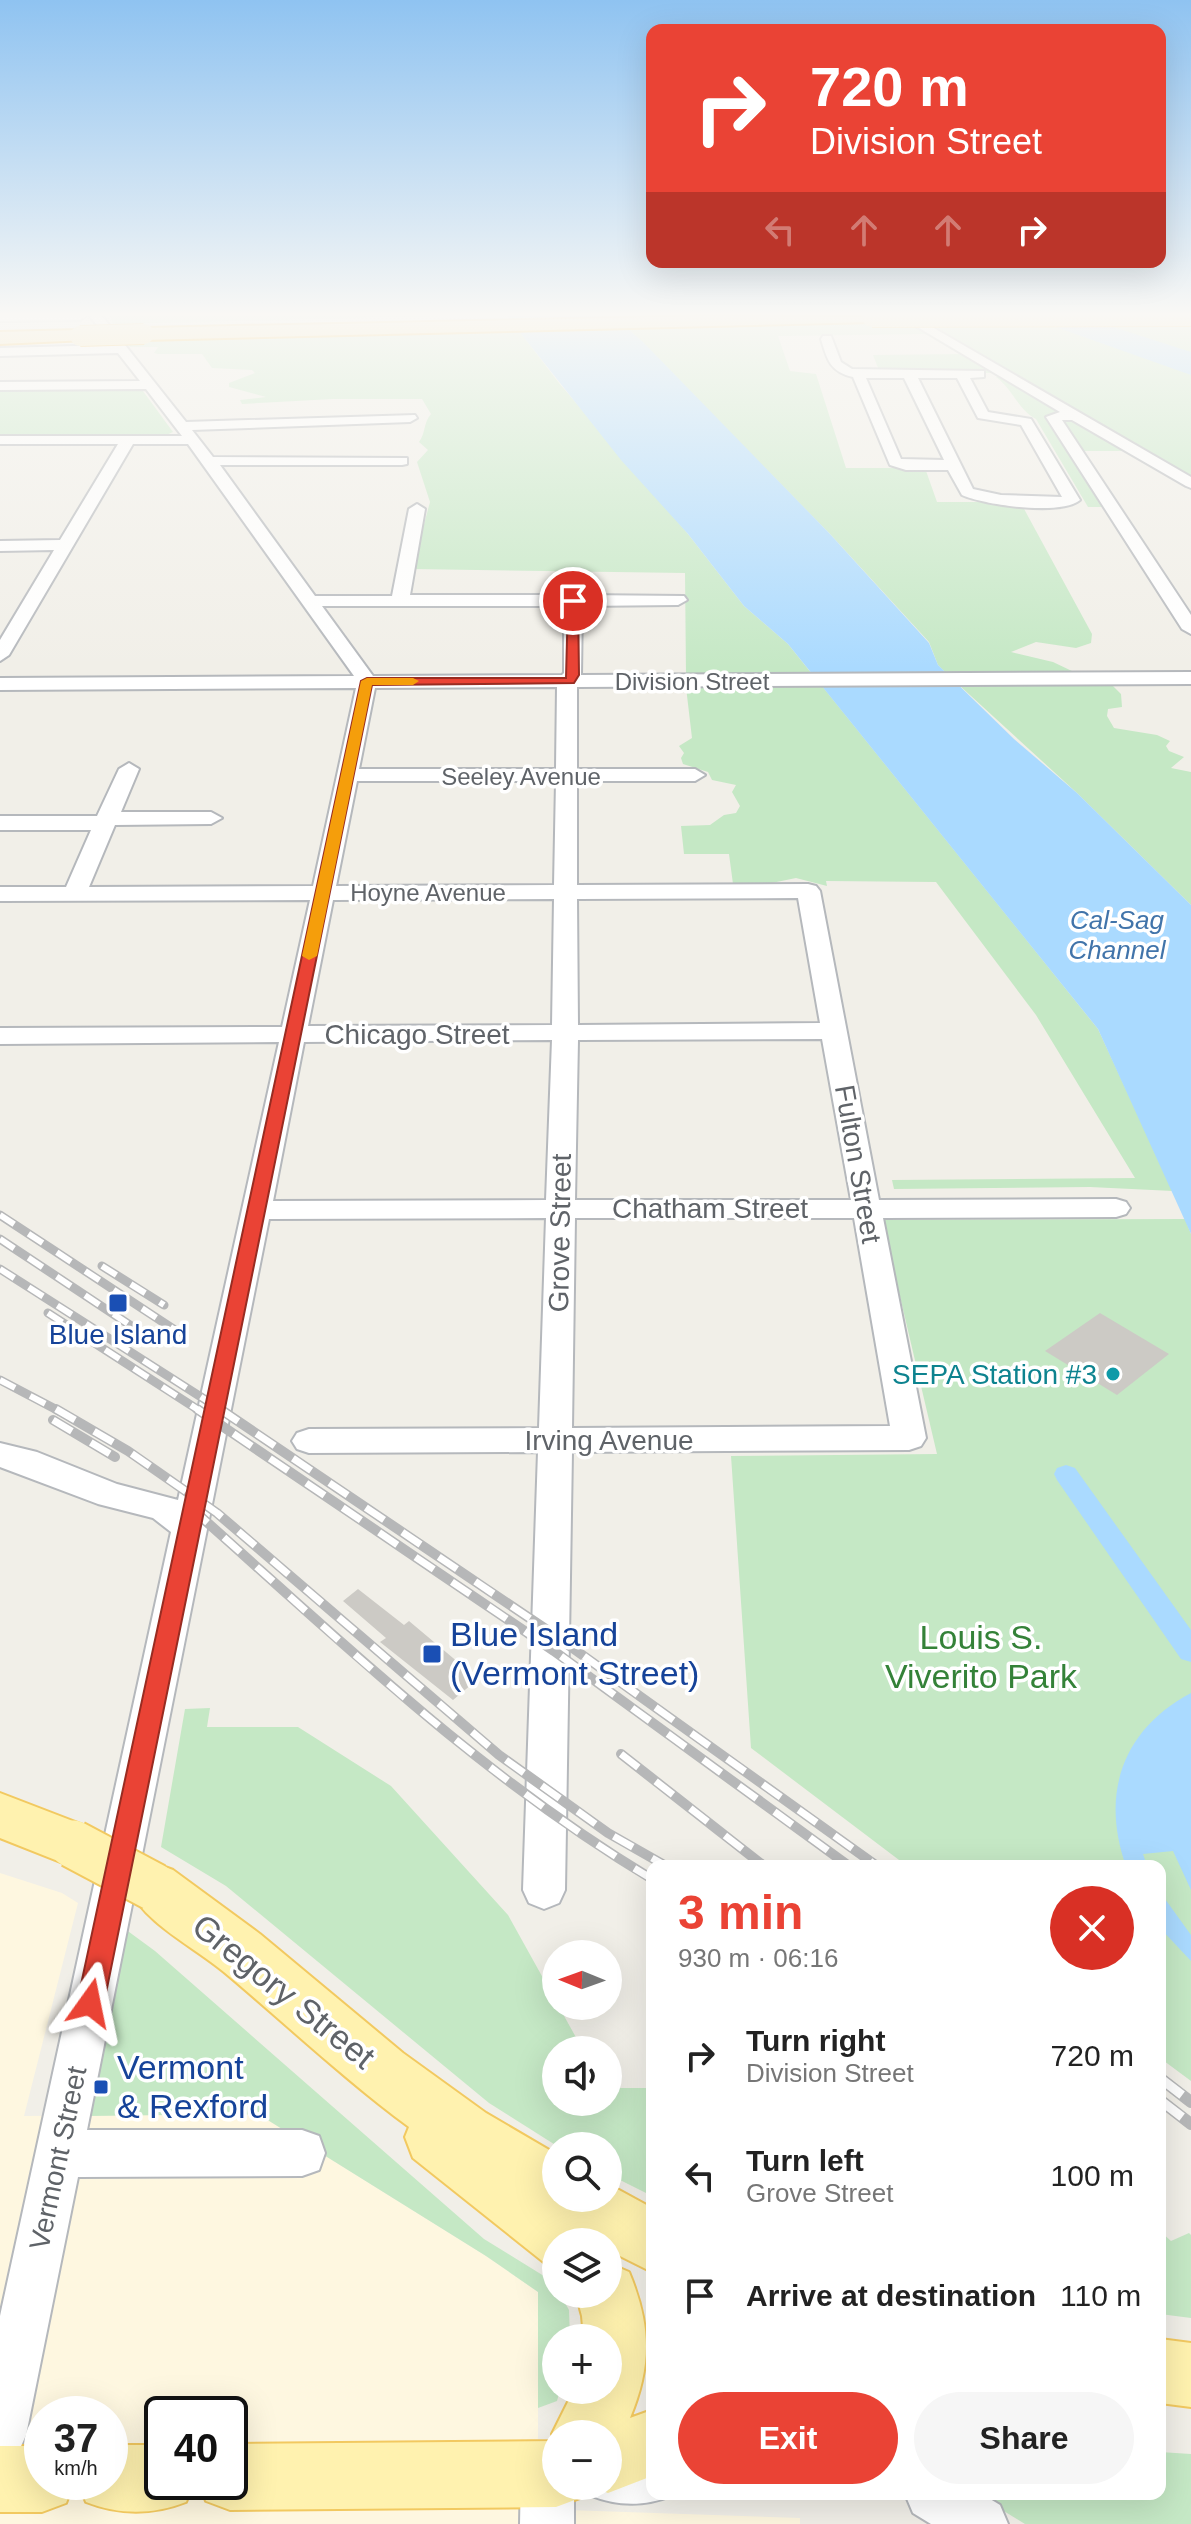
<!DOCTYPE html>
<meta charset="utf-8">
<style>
:root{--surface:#fff;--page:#f6f6f6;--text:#222;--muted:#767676;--accent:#ea4335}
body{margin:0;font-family:Arial,sans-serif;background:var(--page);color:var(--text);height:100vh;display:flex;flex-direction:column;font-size:30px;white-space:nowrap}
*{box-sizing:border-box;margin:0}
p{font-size:26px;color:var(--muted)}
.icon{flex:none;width:44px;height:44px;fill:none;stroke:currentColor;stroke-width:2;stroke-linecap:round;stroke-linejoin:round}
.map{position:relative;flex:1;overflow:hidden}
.panel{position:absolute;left:646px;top:1860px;width:520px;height:640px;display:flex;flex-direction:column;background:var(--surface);border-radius:16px;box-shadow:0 8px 32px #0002}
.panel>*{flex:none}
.top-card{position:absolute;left:646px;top:24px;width:520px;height:244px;border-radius:16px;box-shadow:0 8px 32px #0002;background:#ea4335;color:#fff;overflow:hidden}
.needle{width:52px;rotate:271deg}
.fabs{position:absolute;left:542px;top:1940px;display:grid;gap:16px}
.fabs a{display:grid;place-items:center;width:80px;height:80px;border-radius:50%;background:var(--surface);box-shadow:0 8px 32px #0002;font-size:40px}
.speed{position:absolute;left:24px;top:2396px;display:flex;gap:16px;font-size:40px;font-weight:700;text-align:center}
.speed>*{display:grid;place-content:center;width:104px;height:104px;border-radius:50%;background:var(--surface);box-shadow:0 8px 32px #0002;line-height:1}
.speed small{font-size:20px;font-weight:400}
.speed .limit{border:4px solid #111;border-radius:12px;background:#fff;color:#111}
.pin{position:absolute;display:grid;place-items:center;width:68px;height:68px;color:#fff;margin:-34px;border:4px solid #fff;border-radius:50%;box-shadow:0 2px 8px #0007}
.me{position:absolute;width:88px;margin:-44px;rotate:12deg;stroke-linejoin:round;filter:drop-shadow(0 0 6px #0008)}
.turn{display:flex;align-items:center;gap:28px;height:168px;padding:0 32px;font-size:36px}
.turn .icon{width:104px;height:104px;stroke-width:2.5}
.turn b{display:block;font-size:56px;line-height:68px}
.lanes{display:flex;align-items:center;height:76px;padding:0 32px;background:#0003;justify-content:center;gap:40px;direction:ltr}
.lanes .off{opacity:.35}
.round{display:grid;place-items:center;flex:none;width:84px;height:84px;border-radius:42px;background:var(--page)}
.headline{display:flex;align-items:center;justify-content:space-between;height:136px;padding:0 32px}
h1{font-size:48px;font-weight:700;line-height:60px;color:var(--accent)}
.cta{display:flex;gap:16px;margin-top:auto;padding:16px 32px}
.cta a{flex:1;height:92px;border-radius:48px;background:var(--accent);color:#fff;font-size:32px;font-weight:700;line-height:92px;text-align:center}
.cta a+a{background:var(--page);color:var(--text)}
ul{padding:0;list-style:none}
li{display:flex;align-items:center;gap:24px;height:120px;padding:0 32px}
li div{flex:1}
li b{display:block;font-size:30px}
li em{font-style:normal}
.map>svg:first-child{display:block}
</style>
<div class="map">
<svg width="1191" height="2524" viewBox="0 0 1191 2524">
<rect width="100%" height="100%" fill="#f1efe8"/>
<path fill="#fef7e0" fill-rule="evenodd" d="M0,1873L62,1893L78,1903L24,2116L258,2114L486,2256L538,2292V2509L800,2518V2524H0ZM42,2414H110V2482H42ZM162,2414H230V2482H162Z"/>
<path fill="#c5e8c5" d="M110,316H444L113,324Z
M1191,316V476L922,319Z
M904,320L929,334L778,336L790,371L816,374L846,468H925L937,502H1010L1023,507L1092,634L1091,643L1076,648L1036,642L1011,652L1053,662L1074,672L947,674L938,665L929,642L830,534L625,326Z
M516,327L559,383L688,534L744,606L788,644L812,674L686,675L685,573L412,569L430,502L417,462L428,450L419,442C426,433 423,423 431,414L422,399H333L242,404L240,400L266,397L229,387V383L255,373L252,370L212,368L202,354H158L154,353L158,347H130L123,338Z
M963,354L993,373H880L873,355Z
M996,377H1001L1058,410L1060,413L1049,414L1045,418L1102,507H1088L1036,419C1018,410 1012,388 996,377Z
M140,387L173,432L162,437H0V388Z
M1072,418L1127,451H1080L1059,420Z
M1110,683L1121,694L1122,707L1108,709L1107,716L1114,728L1157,735L1170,741L1166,746L1169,751L1184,757L1171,768L1191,772V905L1077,793L959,685Z
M822,686L1098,1029L1173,1191L1090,1187L894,1189L892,1180L1135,1178L1036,1015L936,882L826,881L827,886L796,878L762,885L733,884L729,854H684L681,826L710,825L724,815L736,813L740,806L732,792L736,785L712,780L708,772L683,764L681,758L684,753L679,746L692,738L686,687Z
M1185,1219L1191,1234V2081L1160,2058V1866H907L751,1748L731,1456L937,1454L882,1220Z
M210,1708L207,1727H298L391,1786L508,1915L583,2050H556V2102H608V2088H652V2196L608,2174V2146H557L489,2103L226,1886L161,1847L185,1709Z
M125,1929L155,1951L484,2239L552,2281L556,2294H560L569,2310L570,2338H556V2390H560L557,2401L538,2408V2292L486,2256L258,2114L88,2116Z
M1160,2231L1171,2241L1189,2233L1191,2235V2318L1160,2314Z
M1160,2452L1191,2454V2524H1025L976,2494H1160Z"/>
<path fill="#aadaff" d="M507,316H613L643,342L830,534L929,643L938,665L1014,739L1077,793L1191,905V1234L1098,1029L788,644L744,606L688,534L621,460Z
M1079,316L1191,352V375L1050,325Z
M1191,1693V1890L1173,1851L1143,1854L1147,1866H1126C1100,1793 1123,1729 1191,1693Z
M1160,1892L1191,1935V1961L1160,1928Z"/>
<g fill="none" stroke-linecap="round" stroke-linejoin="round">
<path fill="#aadaff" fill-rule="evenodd" d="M1066,1465L1075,1468L1191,1630V1662L1181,1659L1057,1480L1054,1474L1057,1468Z"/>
</g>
<path fill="#cccac5" d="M1100,1313L1169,1354L1117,1395L1045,1351Z
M358,1589L404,1625L409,1621L478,1679L453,1700L380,1642L386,1638L343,1601Z"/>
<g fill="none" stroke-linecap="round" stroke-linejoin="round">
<defs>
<path id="minor" d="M0,316H86L80,320L0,321Z
M90,316H102L186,422L415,415L417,418L410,422L192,430L213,457L407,458V464L402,465H220L315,596H392L409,509L417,504L425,509L410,595H564V578L573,573L582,578V595L684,596L687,600L678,605L582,606L581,675L1191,672V684L577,687V769H695L705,775L695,781H577V885L808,884L816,886L820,891L879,1200L1116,1199L1126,1202L1130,1208L1126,1214L1116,1217L883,1218L926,1438L921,1446L909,1450L572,1452L565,1890L559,1903L544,1909L529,1903L523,1890L538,1452L309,1453L297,1449L292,1441L297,1433L309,1429L539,1428L546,1218L269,1219L87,2130H302L319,2136L325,2153L319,2170L302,2176L78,2177L26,2435L18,2453L0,2461V2316L171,1532L153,1518L98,1504L0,1467V1443L37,1452L117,1484L178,1500L279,1042L0,1044V1028L282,1027L310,900L0,901V887H66L91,830H0V816H97L119,769L129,763L139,769L121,812H211L222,818L211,824L115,825L89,887L313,886L356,688L0,690V678L354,676L188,444H133L9,655L0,661V640L54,550L0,551V541L60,540L118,444H0V436H182L146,389L0,390V382L140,381L118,353L0,356V348L112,345ZM322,606H564V673L562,675L373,676ZM557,687L556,769H359L375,688ZM357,781H556L554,885L336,886ZM798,898L820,1023L578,1025L577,899ZM554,899L552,1025L308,1026L333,900ZM822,1039L851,1200H575L578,1040ZM552,1040L546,1200L273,1201L304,1042ZM575,1218H854L890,1426L572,1428Z
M899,316H913L1191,477V488L1186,486L1072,420H1062L1191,615V634L1182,629L1046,417L1060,412Z
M823,336H831L841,362L852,369L984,371V377L970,378L988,412L1031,419L1080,500C1061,516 984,505 962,495L948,470H906L890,465L853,377C830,372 827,359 821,339ZM866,378H904L944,460L901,459ZM918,378H957L978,418L1021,425L1062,497L1001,495L973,489Z
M547,2449H556V2486H578L574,2494V2524H520L521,2475L528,2456Z
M608,2450L652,2451V2494L671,2496C644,2507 616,2506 589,2495L586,2486H608Z
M905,2494H982L1000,2505L1008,2524H931L913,2513Z"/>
<path id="major" d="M0,1793L91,1828L99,1844L91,1860L73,1867L0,1838Z
M154,1863L173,1870L260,1934L403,2053L486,2113L556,2154V2198H608V2184L652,2208V2272L608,2250V2242H556V2268L546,2264L413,2158L405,2137L409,2127C344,2079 286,2024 224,1972C193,1946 145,1924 128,1887L135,1870Z
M608,2263L629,2272C651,2325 652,2365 630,2418L652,2410V2476L608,2493L590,2486H608V2434H556V2486H584L580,2498L556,2507L230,2510L206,2501L199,2482H230V2444L555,2441L552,2434L574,2390H608V2338H584L582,2316L576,2294H608Z
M1160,2339L1191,2343V2407L1160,2403Z
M110,2445H162V2482H194L186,2502C153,2515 119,2515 86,2502L78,2482H110Z
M0,2446H42V2482H74L66,2503L42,2512H0Z"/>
<path id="highway" d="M704,316L881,317L872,322L144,340L135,334L144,328Z
M80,330L89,336L87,340L0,344V332Z"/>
</defs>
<use href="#minor" stroke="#b5b8bc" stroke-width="4"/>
<use href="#major" stroke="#f2c960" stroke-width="4"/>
<use href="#highway" stroke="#f9ab00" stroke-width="4"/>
<use href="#minor" fill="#fff" fill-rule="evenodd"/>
<use href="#major" fill="#fff2af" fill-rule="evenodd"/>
<use href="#highway" fill="#fde293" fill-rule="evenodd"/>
<defs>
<path id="rail-far2" d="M0,1215L178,1332
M0,1239L157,1343
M102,1266L164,1305
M0,1269L223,1411
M48,1313L200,1411
M0,1380L59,1411"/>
<path id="rail-far1" d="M56,1409L128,1451L217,1513L499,1755L608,1833L666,1866
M197,1409L554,1651L849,1866
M220,1409L553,1634L877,1866
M53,1420L115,1457
M191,1508C342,1642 478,1774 652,1879
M621,1754L764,1866"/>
<path id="rail" d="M1160,2078L1191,2102
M1160,2100L1191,2124"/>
</defs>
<use href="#rail-far2" stroke="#b6b7b8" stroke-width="9"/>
<use href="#rail-far1" stroke="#b6b7b8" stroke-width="10"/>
<use href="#rail" stroke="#b6b7b8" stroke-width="12"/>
<use href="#rail-far2" stroke="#fff" stroke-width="6" stroke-dasharray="17" stroke-linecap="butt"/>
<use href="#rail-far1" stroke="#fff" stroke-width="7" stroke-dasharray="22" stroke-linecap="butt"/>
<use href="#rail" stroke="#fff" stroke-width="9" stroke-dasharray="28" stroke-linecap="butt"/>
<defs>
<path id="major-bridge" d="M73,1844L154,1887"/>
<path id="highway-bridge" d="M872,317L1191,316
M80,336L144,334"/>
</defs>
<use href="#major-bridge" stroke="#f2c960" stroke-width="51" stroke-linecap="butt"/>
<use href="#highway-bridge" stroke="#f9ab00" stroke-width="22" stroke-linecap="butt"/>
<use href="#major-bridge" stroke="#fff2af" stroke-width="47"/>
<use href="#highway-bridge" stroke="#fde293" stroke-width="20"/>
</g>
<linearGradient id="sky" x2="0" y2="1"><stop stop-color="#8fc3f1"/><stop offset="0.47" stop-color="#f9f8f5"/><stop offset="1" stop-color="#f9f8f5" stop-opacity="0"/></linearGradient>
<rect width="1191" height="669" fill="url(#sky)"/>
<path fill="#ea4335" stroke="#982c22" stroke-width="2" d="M573,597L578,601L579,675L574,683L372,685L104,2003L100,2011L90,2015L81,2011L77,2003L361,681L367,678H566L568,601Z"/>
<path fill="#f59e0b" d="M367,678H413L419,681L413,685H372L317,956L309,960L302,956L361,681Z"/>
<g fill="#1a4fb4" stroke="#fff" stroke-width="3">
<rect x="108" y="1293" width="20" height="20" rx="4"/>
<rect x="422" y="1644" width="20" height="20" rx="4"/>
<rect x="93" y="2079" width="16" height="16" rx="4"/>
</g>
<circle fill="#0f9aa8" stroke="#fff" stroke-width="3" cx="1113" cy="1374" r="8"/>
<g text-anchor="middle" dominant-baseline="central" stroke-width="7" stroke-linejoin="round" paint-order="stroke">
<g font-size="24" fill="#5f6368" stroke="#fff">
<text x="692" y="681">Division Street</text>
<text x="521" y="776">Seeley Avenue</text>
<text x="428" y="892">Hoyne Avenue</text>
</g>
<g font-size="26" font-style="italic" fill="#4174aa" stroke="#fff">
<text x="1117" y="920">Cal-Sag<tspan x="1117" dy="30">Channel</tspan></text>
</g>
<g font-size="28" fill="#5f6368" stroke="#fff">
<text x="417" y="1034">Chicago Street</text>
<text transform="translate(858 1164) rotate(80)">Fulton Street</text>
<text x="710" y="1208">Chatham Street</text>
<text transform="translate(560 1233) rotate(-89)">Grove Street</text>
<text x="609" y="1440">Irving Avenue</text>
<text transform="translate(58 2158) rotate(-78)">Vermont Street</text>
</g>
<g font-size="28" fill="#164399" stroke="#fff">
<text x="118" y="1334">Blue Island</text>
</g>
<g font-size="28" fill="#0d838f" stroke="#fff" text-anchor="end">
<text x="1097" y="1374">SEPA Station #3</text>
</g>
<g font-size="34" fill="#164399" stroke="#fff" text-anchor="start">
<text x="450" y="1634">Blue Island<tspan x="450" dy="39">(Vermont Street)</tspan></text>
<text x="117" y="2067">Vermont<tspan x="117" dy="39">&amp; Rexford</tspan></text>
</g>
<g font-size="34" fill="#348238" stroke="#fff">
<text x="981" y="1637">Louis S.<tspan x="981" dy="39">Viverito Park</tspan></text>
</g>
<g font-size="34" fill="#5f6368" stroke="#fff">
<text transform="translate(284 1991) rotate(39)">Gregory Street</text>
</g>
</g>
</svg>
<div class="fabs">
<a><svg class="needle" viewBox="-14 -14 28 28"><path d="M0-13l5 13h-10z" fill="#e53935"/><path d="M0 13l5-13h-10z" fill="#767676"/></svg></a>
<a><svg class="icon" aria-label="sound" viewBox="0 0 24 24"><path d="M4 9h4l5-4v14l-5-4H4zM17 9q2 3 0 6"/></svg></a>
<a><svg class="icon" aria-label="search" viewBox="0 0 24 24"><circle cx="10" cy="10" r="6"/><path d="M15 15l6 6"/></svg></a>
<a><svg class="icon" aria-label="layers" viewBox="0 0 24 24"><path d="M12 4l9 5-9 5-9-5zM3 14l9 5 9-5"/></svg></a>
<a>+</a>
<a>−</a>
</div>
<div class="speed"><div>37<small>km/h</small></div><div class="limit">40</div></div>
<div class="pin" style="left:573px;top:601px;background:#d93025"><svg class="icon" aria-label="arrive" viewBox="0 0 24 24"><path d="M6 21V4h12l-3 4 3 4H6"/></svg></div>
<svg class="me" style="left:90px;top:2003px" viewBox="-20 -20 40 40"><path d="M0-17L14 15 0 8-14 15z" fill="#ea4335" stroke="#fff" stroke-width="4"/></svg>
<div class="top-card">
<div class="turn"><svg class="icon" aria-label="right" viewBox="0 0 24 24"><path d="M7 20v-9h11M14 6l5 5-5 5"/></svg><div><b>720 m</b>Division Street</div></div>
<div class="lanes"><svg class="icon off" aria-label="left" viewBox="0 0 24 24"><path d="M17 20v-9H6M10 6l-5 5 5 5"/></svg><svg class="icon off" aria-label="ahead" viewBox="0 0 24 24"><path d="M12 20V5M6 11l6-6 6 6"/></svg><svg class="icon off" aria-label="ahead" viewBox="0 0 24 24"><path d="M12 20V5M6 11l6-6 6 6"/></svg><svg class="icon" aria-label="right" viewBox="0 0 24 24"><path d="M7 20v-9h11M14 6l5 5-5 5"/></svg></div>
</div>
<section class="panel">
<div class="headline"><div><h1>3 min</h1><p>930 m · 06:16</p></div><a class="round" style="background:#d93025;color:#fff"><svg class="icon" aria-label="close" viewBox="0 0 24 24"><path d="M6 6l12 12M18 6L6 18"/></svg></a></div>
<ul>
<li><svg class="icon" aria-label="right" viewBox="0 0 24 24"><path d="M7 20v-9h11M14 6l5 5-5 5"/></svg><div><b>Turn right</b><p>Division Street</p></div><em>720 m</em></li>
<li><svg class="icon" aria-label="left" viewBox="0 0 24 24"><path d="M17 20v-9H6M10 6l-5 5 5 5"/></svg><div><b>Turn left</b><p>Grove Street</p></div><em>100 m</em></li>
<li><svg class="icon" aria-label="arrive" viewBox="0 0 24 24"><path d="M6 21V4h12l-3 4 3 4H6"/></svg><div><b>Arrive at destination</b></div><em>110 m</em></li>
</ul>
<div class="cta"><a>Exit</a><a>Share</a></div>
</section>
</div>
